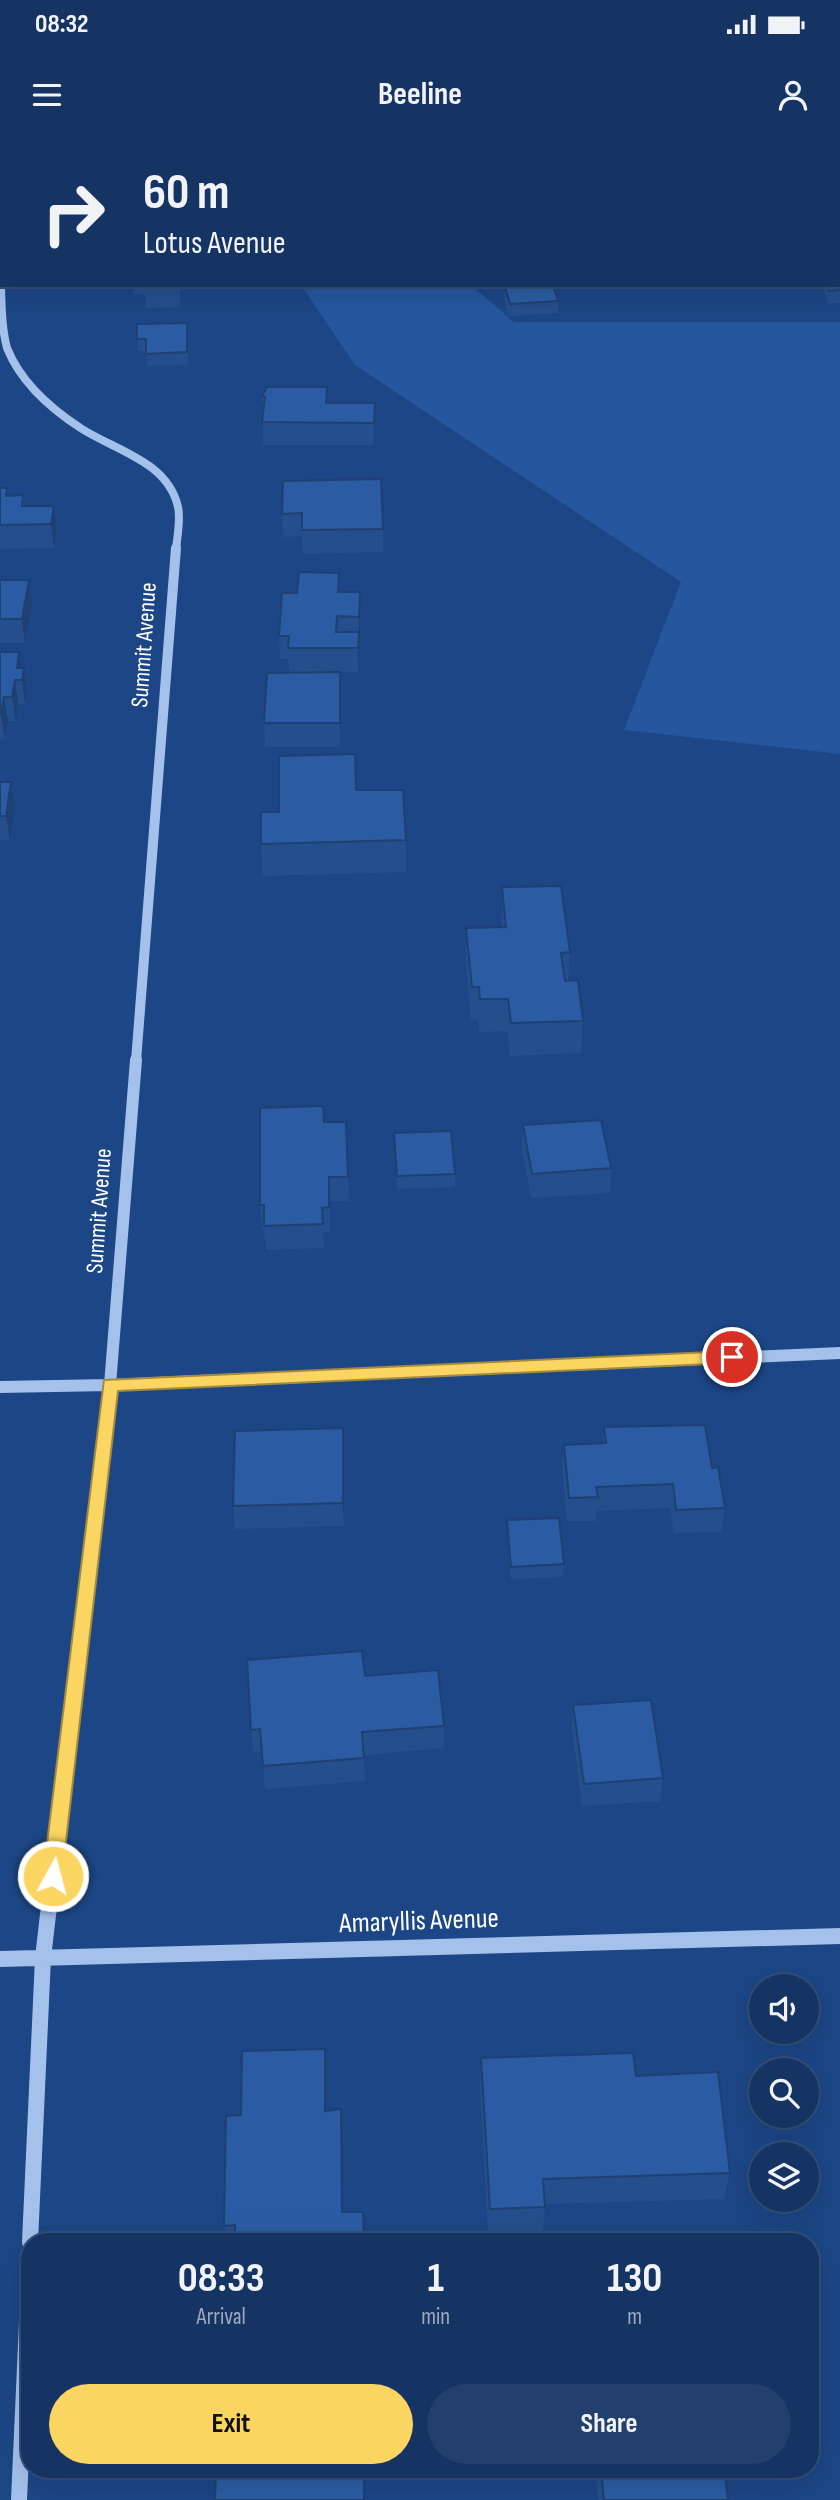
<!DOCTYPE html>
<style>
:root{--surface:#153464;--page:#223f6d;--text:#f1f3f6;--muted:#9daabf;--line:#344f78;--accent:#fbd562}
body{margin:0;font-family:"Sofia Sans Condensed",sans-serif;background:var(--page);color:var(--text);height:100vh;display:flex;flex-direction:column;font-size:26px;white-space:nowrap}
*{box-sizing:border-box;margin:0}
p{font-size:23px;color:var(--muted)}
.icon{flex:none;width:38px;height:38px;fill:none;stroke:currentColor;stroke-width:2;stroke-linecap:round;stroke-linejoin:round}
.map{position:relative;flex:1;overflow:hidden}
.side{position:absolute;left:21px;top:2093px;width:798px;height:245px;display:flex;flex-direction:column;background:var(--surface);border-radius:28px;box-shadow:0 7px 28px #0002,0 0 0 2px var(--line)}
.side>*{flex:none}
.banner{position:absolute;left:0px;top:0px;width:840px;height:147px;box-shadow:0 7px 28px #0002,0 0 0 2px var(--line);background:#153464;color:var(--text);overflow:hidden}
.controls{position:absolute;left:749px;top:1834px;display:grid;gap:14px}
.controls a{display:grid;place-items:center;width:70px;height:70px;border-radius:50%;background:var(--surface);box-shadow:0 7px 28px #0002,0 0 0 2px var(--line);font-size:35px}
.pin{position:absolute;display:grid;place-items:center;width:60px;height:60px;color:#fff;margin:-30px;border:4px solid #fff;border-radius:50%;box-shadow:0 2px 7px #0007}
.me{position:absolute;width:77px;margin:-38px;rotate:7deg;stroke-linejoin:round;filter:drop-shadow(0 0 5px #0008)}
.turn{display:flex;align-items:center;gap:24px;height:147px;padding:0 28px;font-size:32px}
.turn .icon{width:91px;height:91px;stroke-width:2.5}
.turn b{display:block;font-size:49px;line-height:60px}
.eta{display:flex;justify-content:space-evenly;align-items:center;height:119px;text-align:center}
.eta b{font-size:42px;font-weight:700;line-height:49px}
.primary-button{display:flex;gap:14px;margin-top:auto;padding:14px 28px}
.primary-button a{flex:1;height:80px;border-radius:42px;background:var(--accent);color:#111;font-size:28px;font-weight:700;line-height:80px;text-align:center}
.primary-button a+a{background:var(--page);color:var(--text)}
.status{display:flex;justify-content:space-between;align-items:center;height:49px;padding:0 35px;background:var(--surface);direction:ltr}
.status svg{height:19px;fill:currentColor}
header{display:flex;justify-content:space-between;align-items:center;height:91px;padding:0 28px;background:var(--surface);font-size:32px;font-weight:700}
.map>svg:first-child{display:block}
</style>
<div class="status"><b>08:32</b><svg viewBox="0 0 49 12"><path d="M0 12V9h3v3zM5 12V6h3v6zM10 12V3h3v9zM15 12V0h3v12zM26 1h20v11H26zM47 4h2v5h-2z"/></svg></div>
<header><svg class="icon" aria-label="menu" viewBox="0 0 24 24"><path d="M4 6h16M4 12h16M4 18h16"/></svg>Beeline<svg class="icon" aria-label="person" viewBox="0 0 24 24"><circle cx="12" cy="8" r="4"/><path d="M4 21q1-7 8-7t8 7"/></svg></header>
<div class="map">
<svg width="840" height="2360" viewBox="0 0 840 2360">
<rect width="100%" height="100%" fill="#1c4685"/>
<path fill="#26579e" d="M301,145H471L514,182H840V614L624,590L681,442L355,225Z"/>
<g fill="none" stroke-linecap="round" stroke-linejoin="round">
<path stroke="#a4c1eb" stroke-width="8" d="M0,123C2,151 0,182 7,208C21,243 51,269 82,289C117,311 168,322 178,367C181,380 177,397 176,410"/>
<path stroke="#a4c1eb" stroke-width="10" d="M136,921L176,408"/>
<path stroke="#a4c1eb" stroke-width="12" d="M0,1247L110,1245L840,1213
M73,1561L110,1245L136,920"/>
<path stroke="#a4c1eb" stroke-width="16" d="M0,1819L840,1796
M30,2102L43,1818L73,1559
M19,2360L30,2116"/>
</g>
<path fill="#254f8c" d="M500,0H563V2H500Z
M708,0H761V2H708Z
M838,71H840V129H838Z
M840,133V163H828L823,145H838Z
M133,145H184L185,151H180V167L146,168L145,154H134Z
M505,147L558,161V173L509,176L504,159Z
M188,195V225L147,226L146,211H138L137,199Z
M327,247V263H375L374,305H263L262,256Z
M283,341L383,389V412L303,414L302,396L283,397L282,374Z
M0,348L8,356L23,355L24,366H54L57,389L54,408L0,409Z
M339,433V452H360L358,532H289L288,519H280L279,496L297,453Z
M0,440H29L32,464L25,503H0Z
M0,512H19L22,528H24L27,552L25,564H18L16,581H8L5,599H0Z
M340,532V607H265L264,583Z
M0,642H11L15,666L10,700H0Z
M356,650L406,700V732L263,736L261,704L279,672Z
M502,747L570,812L568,841L583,881L581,913L510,916L507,891L479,892L478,879L471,880L466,820V788L502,787Z
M324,982H346L349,1061H330V1092H323L324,1108L266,1110L264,1090H262L260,1065Z
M523,985L611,1028L610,1053L531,1058L522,1010Z
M394,993L455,1034V1047L397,1049Z
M604,1287L712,1328L725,1368L721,1392L674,1393L670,1368L596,1371V1381H567L562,1328L564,1305L603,1303Z
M343,1288L344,1386L235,1389L233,1366Z
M507,1380L564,1424L563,1437L511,1439L507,1393Z
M365,1536L444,1586V1608L364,1615L365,1641L265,1649L262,1612H253L251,1590Z
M573,1565L663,1638L660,1661L582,1666L572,1588Z
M325,1909L326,1936L327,1971L343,1996V2072H363L364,2102H226L224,2086L241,1975Z
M481,1918L636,1936L730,2033L724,2059L545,2064L543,2093L488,2095L480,1946Z
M596,2329H724L728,2360H598Z"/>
<path fill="#1e4072" d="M525,0H563V2H515Z
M375,263V286L374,305V283Z
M54,366L57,389L54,408L51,384Z
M29,440L32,464L25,503L22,479Z
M360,452V475L359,500V477Z
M359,492V516L358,532V508Z
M19,512L23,535L24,528L27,552L25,564L22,540L17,528Z
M340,532L341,556L340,607Z
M15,540L18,564L16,581L12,557Z
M4,557L8,581L5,599L1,575Z
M11,642L15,666L10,700L6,676Z
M343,1288L344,1312V1386L343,1363Z
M325,1909L326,1936L327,1997L325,1971Z
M341,1969L343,1996V2098L342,2072Z"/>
<path fill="#2b5ca3" stroke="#1e4072" stroke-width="2" d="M145,0H221V2H145Z
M838,71H840V107H838Z
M838,133H840V150L829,151L827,145H838Z
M532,145H553L558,161L510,164L505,147Z
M187,183V212L146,214V199H137V184Z
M267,247H327L326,263H375L374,283L262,282L265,257L262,256Z
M381,339L383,389L302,390V373L282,374L283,341Z
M0,348H7L6,356L23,355L22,366H54L51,384L0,385Z
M299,432L339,433L338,452H360L359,477L337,476L336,492H359L358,508H288L289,496H279L282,453H297Z
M0,440H29L22,479H0Z
M0,512H19L17,528H24L22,540H15L12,557H4L1,575H0Z
M340,532V583H264L267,533Z
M355,614L356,650H403L406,700L261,704V672H279V616Z
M0,642H11L6,676H0Z
M561,746L570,812L561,813L565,841L578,840L583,881L511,883L508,859H480L479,847H472L466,788L506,787L502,747Z
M323,966L324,982H346L348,1037H329V1067L322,1068L323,1084L264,1086V1065H260V968Z
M601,980L611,1028L532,1034L523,985Z
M451,991L455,1034L397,1036L394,993Z
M705,1285L712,1328L718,1327L725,1368L676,1370L673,1344L596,1347L598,1357L569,1358L564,1305L606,1303L604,1287Z
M343,1288V1363L233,1366L235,1291Z
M559,1378L564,1424L511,1427L507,1380Z
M362,1511L365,1536L438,1530L444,1586L362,1592L364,1618L263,1626L260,1589L251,1590L247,1520Z
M651,1560L663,1638L584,1644L573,1565Z
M325,1909V1971L341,1969L342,2072H363L364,2102H235V2085L224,2086L226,1976L241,1975L242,1911Z
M633,1913L636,1936L718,1932L730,2033L543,2039L545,2067L490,2069L481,1918Z
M216,2329H364V2360H215Z
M601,2329H724L728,2360H604Z"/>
<path fill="#fbd562" stroke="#a38a40" stroke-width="2" d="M732,1211L740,1217L732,1223L118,1251L62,1736L59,1742L53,1744L46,1742L43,1736L104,1240Z"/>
<g text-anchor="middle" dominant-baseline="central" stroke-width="7" stroke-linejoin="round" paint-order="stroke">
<g font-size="24" fill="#fff" stroke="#1c4685">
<text transform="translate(144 505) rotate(-86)">Summit Avenue</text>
<text transform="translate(99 1071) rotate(-86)">Summit Avenue</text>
</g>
<g font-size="28" fill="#fff" stroke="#1c4685">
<text transform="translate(419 1781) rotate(-2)">Amaryllis Avenue</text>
</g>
</g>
</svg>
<div class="controls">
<a><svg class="icon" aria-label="sound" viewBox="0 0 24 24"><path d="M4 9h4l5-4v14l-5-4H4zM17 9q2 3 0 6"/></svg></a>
<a><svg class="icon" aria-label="search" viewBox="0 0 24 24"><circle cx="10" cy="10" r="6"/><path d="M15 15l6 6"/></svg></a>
<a><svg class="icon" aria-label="layers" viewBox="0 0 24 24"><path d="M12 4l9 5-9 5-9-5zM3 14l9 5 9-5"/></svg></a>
</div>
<div class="pin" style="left:732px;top:1217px;background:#d93025"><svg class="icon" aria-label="arrive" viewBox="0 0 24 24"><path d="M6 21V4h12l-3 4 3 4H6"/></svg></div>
<svg class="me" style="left:53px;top:1736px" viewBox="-20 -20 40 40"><circle r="17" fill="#fbd562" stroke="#fff" stroke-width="3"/><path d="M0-11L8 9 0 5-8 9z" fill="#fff"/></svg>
<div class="banner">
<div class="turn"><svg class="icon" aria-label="right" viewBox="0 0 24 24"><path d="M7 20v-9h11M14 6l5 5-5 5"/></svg><div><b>60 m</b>Lotus Avenue</div></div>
</div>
<section class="side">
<div class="eta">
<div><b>08:33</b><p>Arrival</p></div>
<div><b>1</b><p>min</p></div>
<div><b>130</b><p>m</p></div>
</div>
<div class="primary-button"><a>Exit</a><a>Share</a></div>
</section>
</div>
